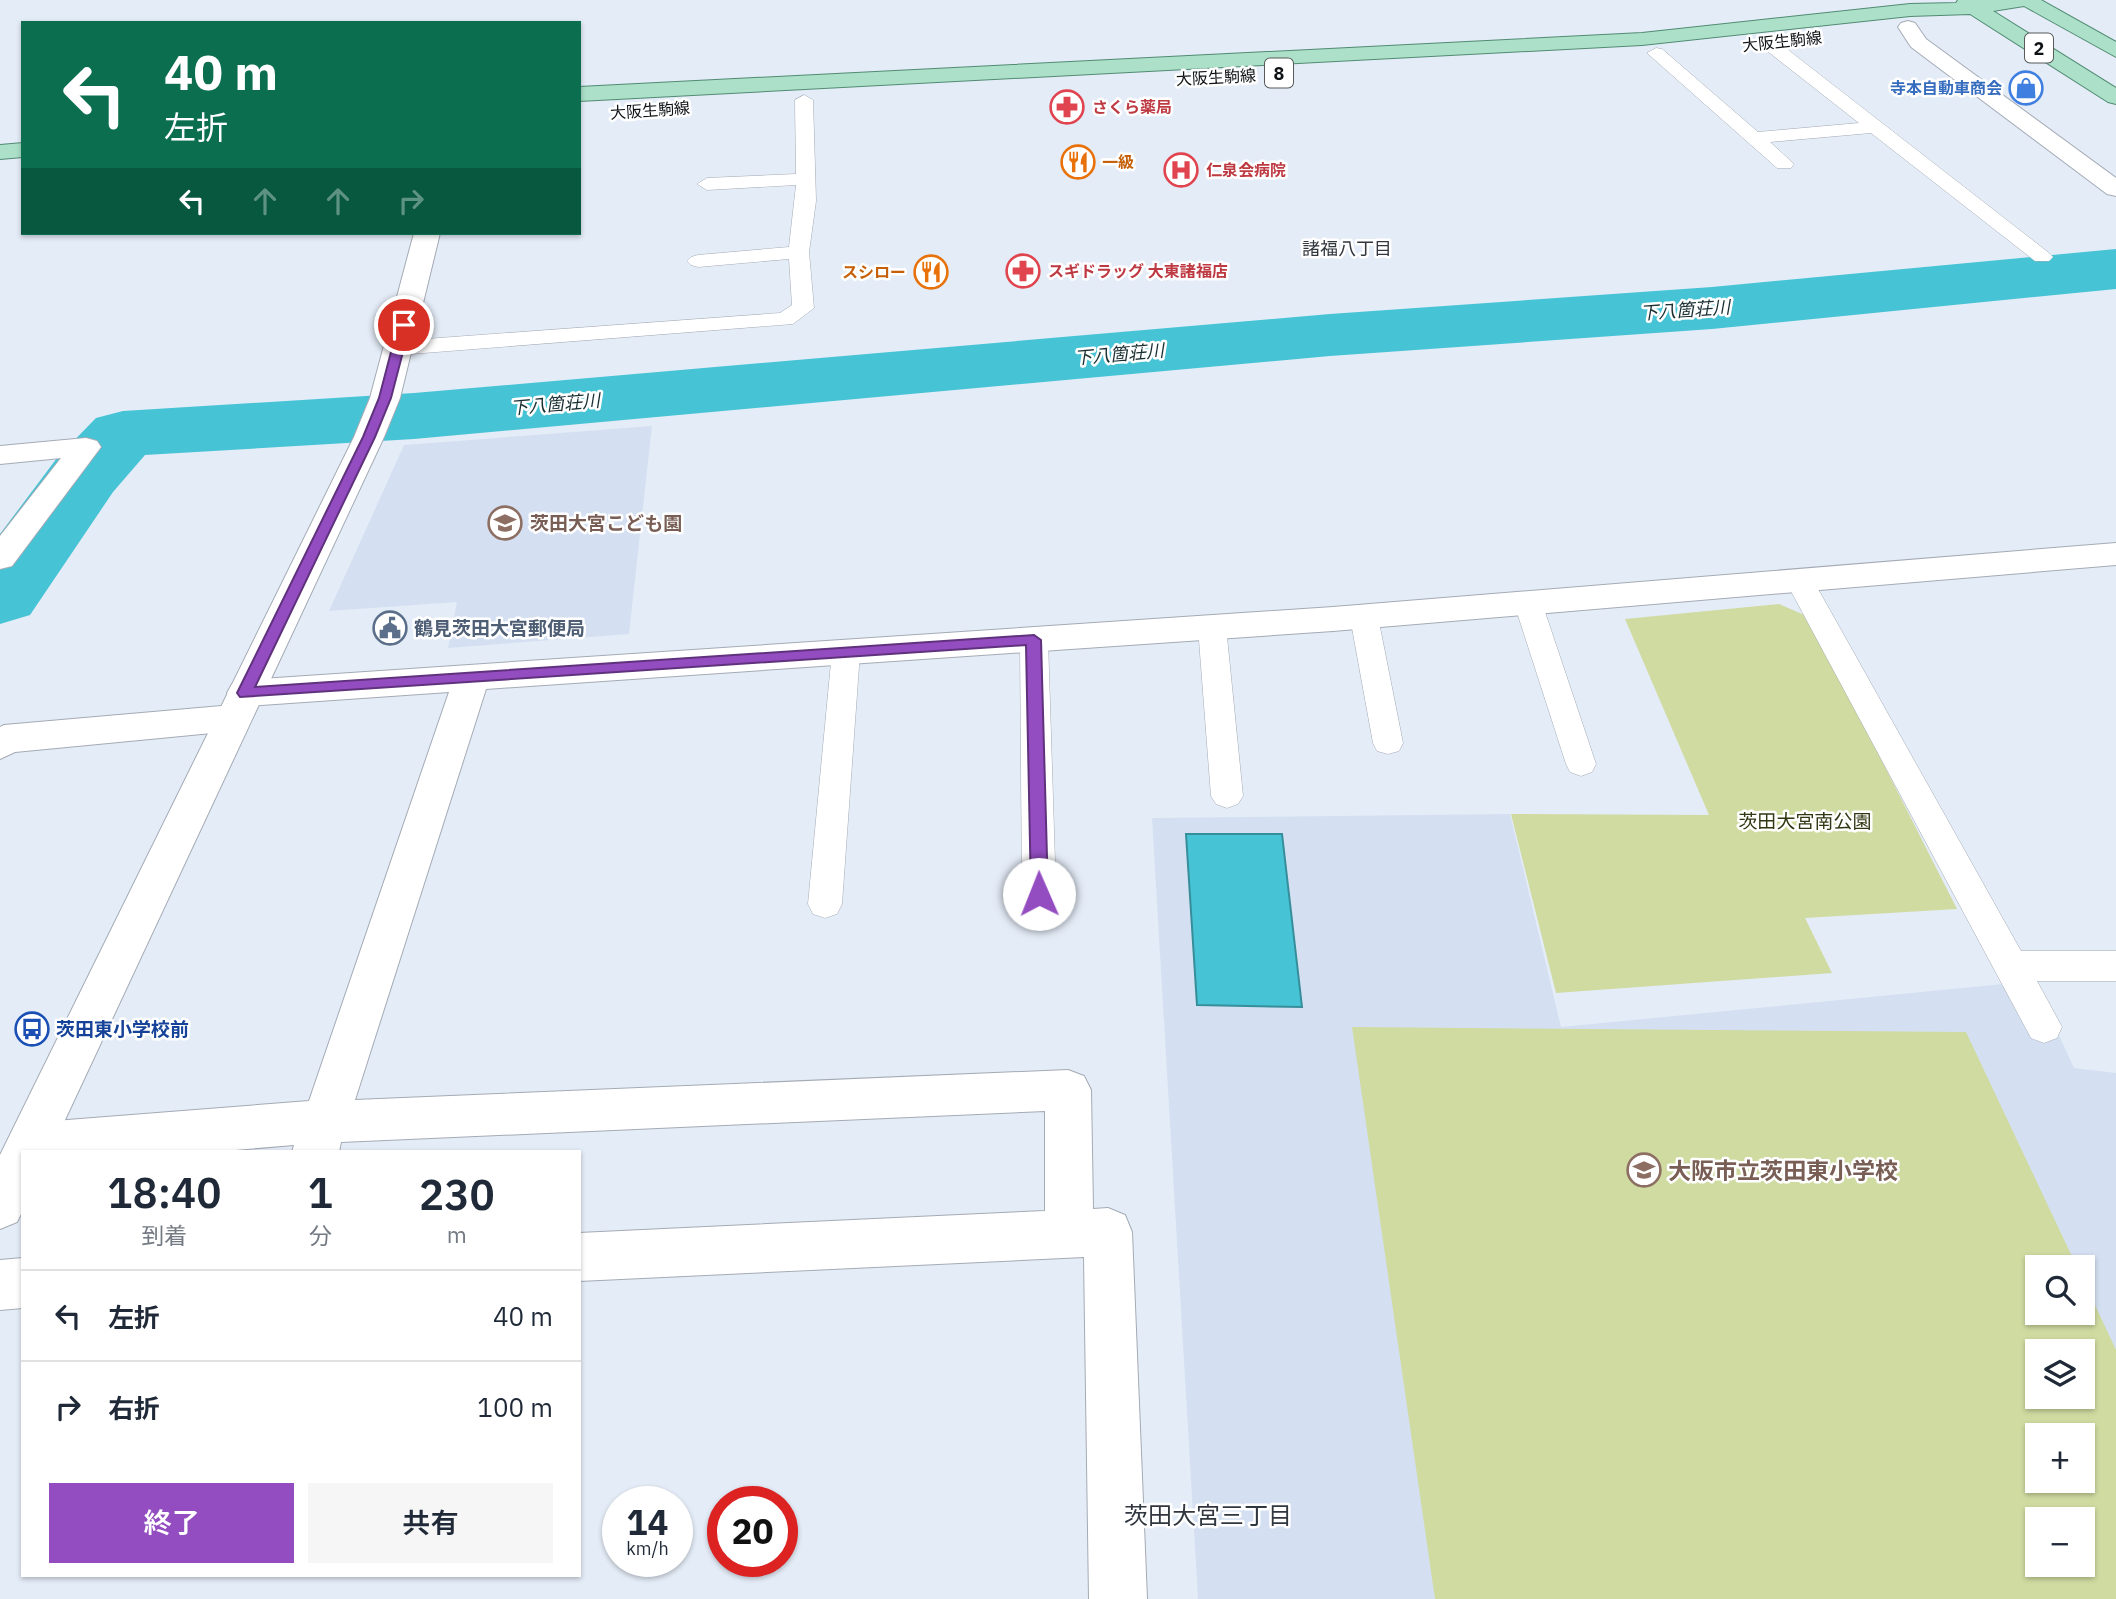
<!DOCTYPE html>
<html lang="ja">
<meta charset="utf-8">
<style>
:root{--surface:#fff;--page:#f6f6f7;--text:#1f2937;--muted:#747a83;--line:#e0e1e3;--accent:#934dc1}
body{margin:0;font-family:"IBM Plex Sans","Noto Sans JP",sans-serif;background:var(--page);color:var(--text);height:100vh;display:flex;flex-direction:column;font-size:26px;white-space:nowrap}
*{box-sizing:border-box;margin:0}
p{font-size:23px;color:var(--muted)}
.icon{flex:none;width:38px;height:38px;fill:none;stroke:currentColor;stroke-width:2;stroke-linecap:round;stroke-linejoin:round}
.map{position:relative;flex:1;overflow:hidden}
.drawer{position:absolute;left:21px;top:1150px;width:560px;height:427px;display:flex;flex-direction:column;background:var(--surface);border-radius:0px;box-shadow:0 2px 5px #0004}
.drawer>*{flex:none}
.banner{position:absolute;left:21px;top:21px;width:560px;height:214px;border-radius:0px;box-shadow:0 2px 5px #0004;background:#0b6e4f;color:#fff;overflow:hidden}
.fabs{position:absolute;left:2025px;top:1255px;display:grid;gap:14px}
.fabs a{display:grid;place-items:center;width:70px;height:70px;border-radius:0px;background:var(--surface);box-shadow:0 2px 5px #0004;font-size:35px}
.speed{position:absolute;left:602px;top:1486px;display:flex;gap:14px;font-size:35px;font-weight:700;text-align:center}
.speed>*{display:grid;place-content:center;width:91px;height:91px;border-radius:50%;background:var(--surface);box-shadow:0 2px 5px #0004;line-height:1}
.speed small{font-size:18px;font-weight:400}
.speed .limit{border:10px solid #d22;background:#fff;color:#111}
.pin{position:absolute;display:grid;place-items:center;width:60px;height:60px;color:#fff;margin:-30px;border:4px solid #fff;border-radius:50%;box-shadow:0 2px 7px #0007}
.me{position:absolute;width:77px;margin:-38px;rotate:359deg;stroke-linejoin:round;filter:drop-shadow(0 0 5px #0008)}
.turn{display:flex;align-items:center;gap:24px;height:147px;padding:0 28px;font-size:32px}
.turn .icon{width:91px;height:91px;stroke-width:2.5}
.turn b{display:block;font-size:49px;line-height:60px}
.lanes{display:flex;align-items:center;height:66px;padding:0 28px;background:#0003;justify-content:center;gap:35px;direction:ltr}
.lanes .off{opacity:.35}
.eta{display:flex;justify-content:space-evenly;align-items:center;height:119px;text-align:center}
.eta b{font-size:42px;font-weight:600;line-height:49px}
.primary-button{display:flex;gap:14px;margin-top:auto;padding:14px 28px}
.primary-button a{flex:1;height:80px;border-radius:0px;background:var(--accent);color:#fff;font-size:28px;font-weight:600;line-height:80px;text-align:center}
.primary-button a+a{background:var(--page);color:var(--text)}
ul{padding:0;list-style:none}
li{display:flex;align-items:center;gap:21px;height:91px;padding:0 28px;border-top:2px solid var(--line)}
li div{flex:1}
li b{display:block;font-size:26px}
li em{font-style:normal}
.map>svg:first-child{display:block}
</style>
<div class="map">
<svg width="2116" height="1599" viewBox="0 0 2116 1599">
<rect width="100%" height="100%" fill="#e4ecf7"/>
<path fill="#d4e0f1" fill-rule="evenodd" d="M652,426L629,634L448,648L457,602L329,611L404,445Z
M1510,814L1561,1027L2034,981L2074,1068L2116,1073V1599H1198L1152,818ZM2037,1267H2082V1312H2037ZM2037,1351H2082V1396H2037ZM2037,1435H2082V1480H2037ZM2037,1519H2082V1564H2037Z"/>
<path fill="#d0dba1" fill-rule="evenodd" d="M1779,604L1809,617L1957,909L1805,918L1832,973L1556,993L1511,814L1709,815L1625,619Z
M1352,1027L1966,1032L2077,1267H2037V1312H2082L2083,1279L2116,1350V1599H1435ZM2037,1351H2082V1396H2037ZM2037,1435H2082V1480H2037ZM2037,1519H2082V1564H2037Z"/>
<path fill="#46c3d5" stroke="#368e9b" stroke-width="2" d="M1186,834H1282L1302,1007L1197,1005Z"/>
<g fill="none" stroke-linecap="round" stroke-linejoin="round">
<path fill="#46c3d5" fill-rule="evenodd" d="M2116,249V289L1712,329L1330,356L414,439L145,455L113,492L30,615L0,624V534L57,458L96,418L123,411L414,393L1330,314L1712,287Z"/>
<defs>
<path id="service" d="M1768,38L1774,39L2049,253L2053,257L2049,261H2035L1871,133L1770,142L1794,164L1791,168H1777L1647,53L1656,48L1662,49L1758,132L1859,123L1762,47L1760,43L1762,39Z
M804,95L813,100L816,201L809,252L814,308L793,324L398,355L390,353L387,348L390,343L398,341L780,313L792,305L789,259L698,267L691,265L687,261L691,257L698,255L789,247L796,185L707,190L697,184L707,178L796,174L795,100Z
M1799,571L1809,574L1813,580L2021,951H2116V981H2037L2062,1027L2057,1038L2044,1043L2031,1038L1785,580L1789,574Z
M1528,594L1538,596L1542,603L1596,764L1592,772L1581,776L1570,772L1566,764L1514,603L1518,596Z
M1364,607L1374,610L1378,617L1403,743L1399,751L1388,754L1377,751L1373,743L1350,617L1354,610Z
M1212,617L1222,620L1226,627L1243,796L1238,804L1227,808L1216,804L1211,796L1198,627L1202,620Z
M1034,630L1044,633L1048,640L1056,894L1051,904L1039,907L1027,904L1022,894L1020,640L1024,633Z
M846,642L856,645L860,652L842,904L837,914L825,918L813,914L808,904L832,652L836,645Z"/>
<path id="minor" d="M1908,21L1915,23L1926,39L2116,178V196L2107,194L1911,47L1898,27L1901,23Z
M86,438L97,441L101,447L12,566L0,569V536L61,458L0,464V446Z
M2116,543V565L1333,631L486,689L355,1100L1068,1070L1084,1076L1091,1090L1093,1209L1108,1208L1125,1215L1132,1232L1147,1599H1089L1084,1257L579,1281V1233L1045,1211V1111L341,1142L339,1152H292L294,1145L211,1152H23V1164L13,1160L6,1145L13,1130L29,1123L309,1101L449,692L245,706L232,702L227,693L232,684L245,680L1333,607Z
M233,705L246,709L251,718L246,727L233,731L15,752L0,759V727L4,725Z
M23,1258V1308L0,1310V1260Z"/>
<path id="tertiary" d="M414,233H440L400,398L384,437L50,1152H23V1210L17,1222L0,1229V1155L354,437L370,398Z"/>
<path id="primary" d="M1958,0H2041L2116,42V57L2024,6L1993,11L2116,88V104L2108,102L1970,14L1910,16L1642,45L579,101V87L1642,33L1910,4L1956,3Z
M23,143V157L0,159V145Z"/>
</defs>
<use href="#service" stroke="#a4abb5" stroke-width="1"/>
<use href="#minor" stroke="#a4abb5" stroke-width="2"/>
<use href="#tertiary" stroke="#a4abb5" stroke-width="2"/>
<use href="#primary" stroke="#518b73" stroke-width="2"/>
<use href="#service" fill="#fff" fill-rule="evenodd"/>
<use href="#minor" fill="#fff" fill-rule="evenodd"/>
<use href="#tertiary" fill="#fff" fill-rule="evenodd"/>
<use href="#primary" fill="#ace0c9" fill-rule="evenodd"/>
</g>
<path fill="#934dc1" stroke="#60327d" stroke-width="2" d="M404,321L410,325L391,398L375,437L255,687L1034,635L1041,640L1048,894L1045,899H1033L1031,894L1026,645L240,697L237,693L363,437L379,398L398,325Z"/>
<defs>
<symbol id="shop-ring" viewBox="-11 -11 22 22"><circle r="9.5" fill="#fff" stroke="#3f7fe0" stroke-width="1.5"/><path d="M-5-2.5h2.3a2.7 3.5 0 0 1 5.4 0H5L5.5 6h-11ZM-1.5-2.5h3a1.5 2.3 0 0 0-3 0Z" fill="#3f7fe0"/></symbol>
<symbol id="pharmacy-ring" viewBox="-11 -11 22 22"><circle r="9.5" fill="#fff" stroke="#e0444e" stroke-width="1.5"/><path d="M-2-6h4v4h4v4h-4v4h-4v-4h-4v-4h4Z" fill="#e0444e"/></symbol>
<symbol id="restaurant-ring" viewBox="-11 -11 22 22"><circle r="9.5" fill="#fff" stroke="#e8710a" stroke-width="1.5"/><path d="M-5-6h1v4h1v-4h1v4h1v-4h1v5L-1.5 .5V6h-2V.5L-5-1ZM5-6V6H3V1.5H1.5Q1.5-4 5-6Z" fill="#e8710a"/></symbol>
<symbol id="hospital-ring" viewBox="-11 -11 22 22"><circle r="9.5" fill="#fff" stroke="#e0444e" stroke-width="1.5"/><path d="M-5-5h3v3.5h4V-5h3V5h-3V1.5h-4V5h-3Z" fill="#e0444e"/></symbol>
<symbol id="school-ring" viewBox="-11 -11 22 22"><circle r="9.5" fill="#fff" stroke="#8d6e63" stroke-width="1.5"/><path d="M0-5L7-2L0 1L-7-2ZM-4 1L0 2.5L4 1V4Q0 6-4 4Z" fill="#8d6e63"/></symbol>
<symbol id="civic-ring" viewBox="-11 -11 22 22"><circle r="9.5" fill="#fff" stroke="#5c6f8a" stroke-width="1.5"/><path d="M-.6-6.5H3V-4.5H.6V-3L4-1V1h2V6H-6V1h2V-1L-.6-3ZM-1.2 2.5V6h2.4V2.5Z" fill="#5c6f8a"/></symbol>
<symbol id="bus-ring" viewBox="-11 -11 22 22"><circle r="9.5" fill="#fff" stroke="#1a4fb4" stroke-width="1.5"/><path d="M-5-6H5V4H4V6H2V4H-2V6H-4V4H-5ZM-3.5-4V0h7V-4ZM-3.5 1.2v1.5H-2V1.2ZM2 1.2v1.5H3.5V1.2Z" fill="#1a4fb4"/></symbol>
</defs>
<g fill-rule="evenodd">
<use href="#shop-ring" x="2007" y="69" width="38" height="38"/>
<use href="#pharmacy-ring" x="1048" y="88" width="38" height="38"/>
<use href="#restaurant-ring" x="1059" y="143" width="38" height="38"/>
<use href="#hospital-ring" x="1162" y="151" width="38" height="38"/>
<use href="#pharmacy-ring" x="1004" y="252" width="38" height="38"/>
<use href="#restaurant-ring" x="912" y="253" width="38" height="38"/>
<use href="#school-ring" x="486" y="504" width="38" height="38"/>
<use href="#civic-ring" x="371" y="609" width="38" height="38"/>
<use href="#bus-ring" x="13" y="1010" width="38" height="38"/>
<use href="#school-ring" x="1625" y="1151" width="38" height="38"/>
</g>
<g text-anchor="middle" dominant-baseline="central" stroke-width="5" stroke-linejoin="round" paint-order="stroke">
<g font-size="16" fill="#0f1215" stroke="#fff">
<text transform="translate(1782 41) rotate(-6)">大阪生駒線</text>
<text transform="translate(1216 77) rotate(-3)">大阪生駒線</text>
<text transform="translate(650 110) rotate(-4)">大阪生駒線</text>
</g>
<g font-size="16" font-weight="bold" fill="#366cbe" stroke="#fff" text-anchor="end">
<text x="2002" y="88">寺本自動車商会</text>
</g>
<g font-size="16" font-weight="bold" fill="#be3a42" stroke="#fff" text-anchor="start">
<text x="1092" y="107">さくら薬局</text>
<text x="1206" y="170">仁泉会病院</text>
<text x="1048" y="271">スギドラッグ 大東諸福店</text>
</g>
<g font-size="16" font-weight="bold" fill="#c56008" stroke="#fff" text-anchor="start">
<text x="1102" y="162">一級</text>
<text x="906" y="272" text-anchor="end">スシロー</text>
</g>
<g fill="#fff" stroke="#57595b" stroke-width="2">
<rect x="2025" y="33.5" width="28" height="29" rx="5"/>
<rect x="1265" y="58.5" width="28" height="29" rx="5"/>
</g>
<g font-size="18" font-weight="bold" fill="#0f1215">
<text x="2039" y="48">2</text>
<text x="1279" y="73">8</text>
</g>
<g font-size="18" fill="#31373f" stroke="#fff">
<text x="1347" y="248">諸福八丁目</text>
</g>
<g font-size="18" font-style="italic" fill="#1a2f33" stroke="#fff">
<text transform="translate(1685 310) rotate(-4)">下八箇荘川</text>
<text transform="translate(1119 354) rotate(-5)">下八箇荘川</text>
<text transform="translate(555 404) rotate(-5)">下八箇荘川</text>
</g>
<g font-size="19" font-weight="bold" fill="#785e54" stroke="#fff" text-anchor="start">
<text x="530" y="523">茨田大宮こども園</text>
</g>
<g font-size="19" font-weight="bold" fill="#4e5e75" stroke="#fff" text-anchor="start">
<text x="414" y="628">鶴見茨田大宮郵便局</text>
</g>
<g font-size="19" fill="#323713" stroke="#fff">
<text x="1805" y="821">茨田大宮南公園</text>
</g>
<g font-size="19" font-weight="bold" fill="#164399" stroke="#fff" text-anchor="start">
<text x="56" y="1029">茨田東小学校前</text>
</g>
<g font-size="23" font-weight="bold" fill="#785e54" stroke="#fff" text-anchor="start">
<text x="1668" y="1170">大阪市立茨田東小学校</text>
</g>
<g font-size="24" fill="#31373f" stroke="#fff">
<text x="1208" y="1515">茨田大宮三丁目</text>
</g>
</g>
</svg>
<div class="fabs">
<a><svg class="icon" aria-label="search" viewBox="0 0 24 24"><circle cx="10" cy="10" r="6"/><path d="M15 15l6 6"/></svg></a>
<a><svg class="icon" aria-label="layers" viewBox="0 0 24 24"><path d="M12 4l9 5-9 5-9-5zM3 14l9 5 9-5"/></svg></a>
<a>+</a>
<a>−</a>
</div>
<div class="speed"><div>14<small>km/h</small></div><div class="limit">20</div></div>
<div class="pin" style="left:404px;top:325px;background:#d93025"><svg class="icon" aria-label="arrive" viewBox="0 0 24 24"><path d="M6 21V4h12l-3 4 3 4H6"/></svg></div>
<svg class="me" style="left:1039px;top:894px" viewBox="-20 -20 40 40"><circle r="19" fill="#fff"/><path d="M0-13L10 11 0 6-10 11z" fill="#934dc1"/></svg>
<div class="banner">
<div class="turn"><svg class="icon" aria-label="left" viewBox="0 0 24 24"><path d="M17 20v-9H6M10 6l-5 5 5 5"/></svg><div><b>40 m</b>左折</div></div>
<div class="lanes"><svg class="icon" aria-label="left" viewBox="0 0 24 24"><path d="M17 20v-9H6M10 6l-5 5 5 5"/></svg><svg class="icon off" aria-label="ahead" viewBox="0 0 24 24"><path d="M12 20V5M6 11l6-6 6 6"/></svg><svg class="icon off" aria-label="ahead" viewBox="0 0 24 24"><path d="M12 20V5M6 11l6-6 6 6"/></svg><svg class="icon off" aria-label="right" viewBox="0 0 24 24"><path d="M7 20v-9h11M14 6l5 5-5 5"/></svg></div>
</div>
<section class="drawer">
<div class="eta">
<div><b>18:40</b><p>到着</p></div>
<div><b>1</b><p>分</p></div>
<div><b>230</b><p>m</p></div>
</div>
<ul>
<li><svg class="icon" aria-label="left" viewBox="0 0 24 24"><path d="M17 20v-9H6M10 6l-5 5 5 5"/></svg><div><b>左折</b></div><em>40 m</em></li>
<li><svg class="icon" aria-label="right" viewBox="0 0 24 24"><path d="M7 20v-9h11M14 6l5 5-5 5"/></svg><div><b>右折</b></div><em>100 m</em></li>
</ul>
<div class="primary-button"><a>終了</a><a>共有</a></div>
</section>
</div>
